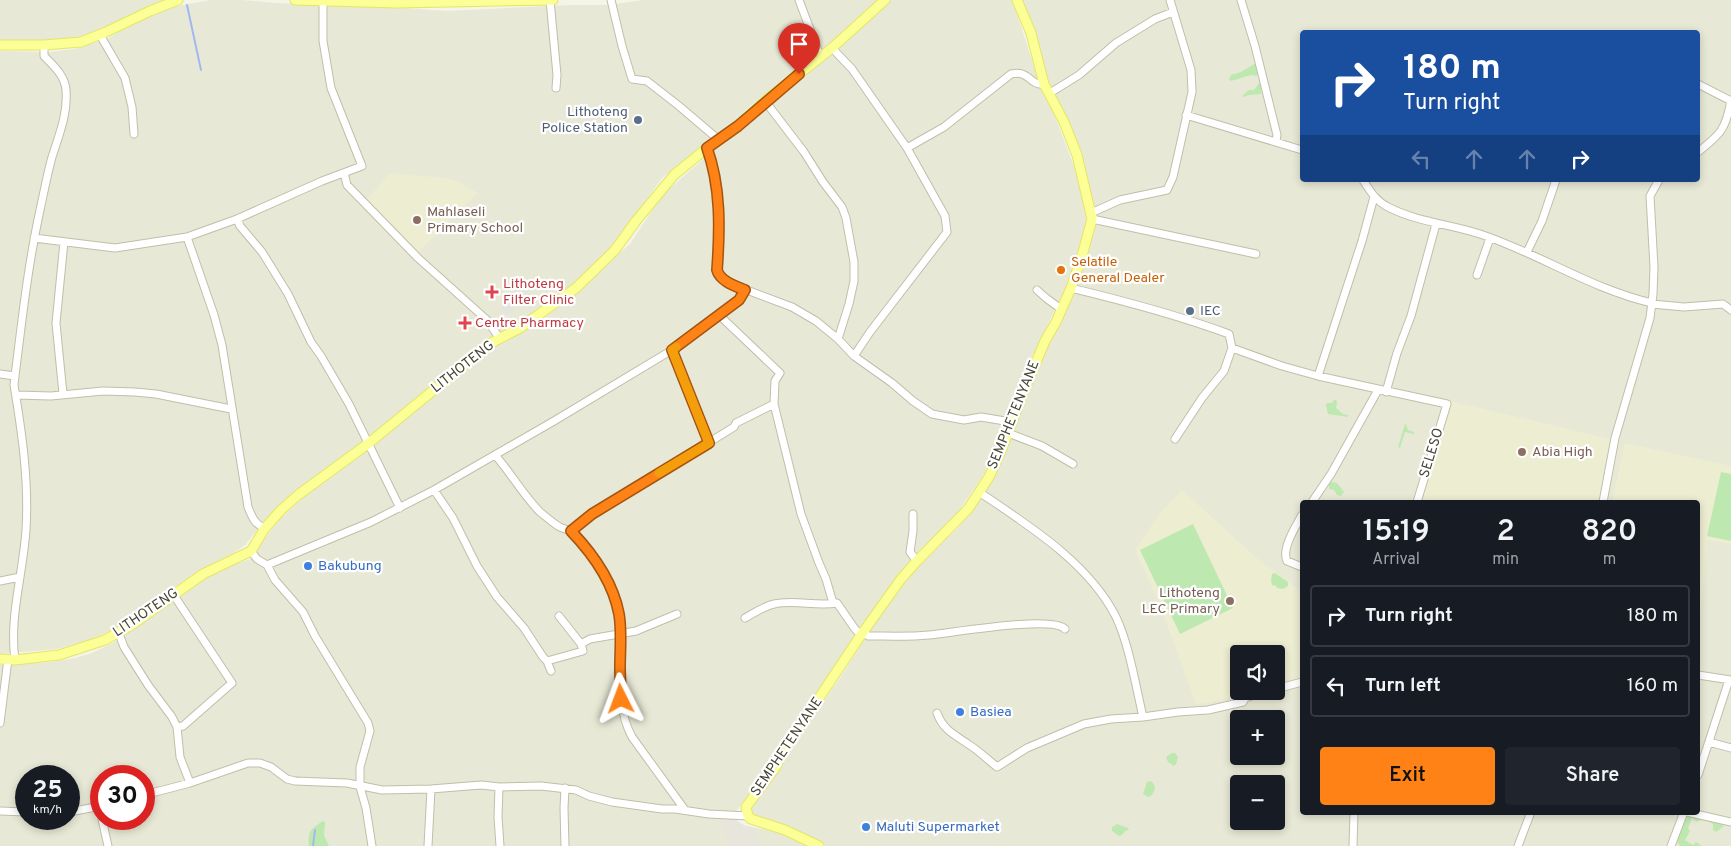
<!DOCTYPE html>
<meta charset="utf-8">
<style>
:root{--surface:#171b24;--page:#20242c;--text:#f1f3f6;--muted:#9ea1a6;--line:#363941;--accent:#fe8215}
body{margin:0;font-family:Overpass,sans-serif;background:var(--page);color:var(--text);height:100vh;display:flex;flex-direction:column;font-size:19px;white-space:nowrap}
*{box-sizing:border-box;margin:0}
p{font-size:16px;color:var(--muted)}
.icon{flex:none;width:28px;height:28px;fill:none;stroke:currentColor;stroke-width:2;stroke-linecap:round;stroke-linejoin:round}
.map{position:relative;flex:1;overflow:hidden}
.sheet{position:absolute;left:1300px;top:500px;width:400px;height:315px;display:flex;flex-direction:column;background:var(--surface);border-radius:5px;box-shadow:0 2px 8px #0003}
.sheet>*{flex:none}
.top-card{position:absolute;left:1300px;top:30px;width:400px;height:152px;border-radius:5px;box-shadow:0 2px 8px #0003;background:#1a4fa0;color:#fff;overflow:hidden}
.controls{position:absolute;left:1230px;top:645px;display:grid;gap:10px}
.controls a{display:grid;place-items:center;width:55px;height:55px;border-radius:5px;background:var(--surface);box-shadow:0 2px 8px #0003;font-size:25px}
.speed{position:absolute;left:15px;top:765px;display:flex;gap:10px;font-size:25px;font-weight:700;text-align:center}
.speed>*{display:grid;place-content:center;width:65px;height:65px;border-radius:50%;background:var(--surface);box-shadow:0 2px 8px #0003;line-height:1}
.speed small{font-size:12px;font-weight:400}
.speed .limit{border:8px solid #d22;background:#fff;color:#111}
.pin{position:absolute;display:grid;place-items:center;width:42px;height:42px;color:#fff;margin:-51px -21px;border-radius:50% 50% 50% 0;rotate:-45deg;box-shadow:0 0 5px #0007}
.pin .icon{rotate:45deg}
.me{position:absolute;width:55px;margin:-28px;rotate:357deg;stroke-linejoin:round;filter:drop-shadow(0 0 4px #0008)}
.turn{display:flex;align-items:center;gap:18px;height:105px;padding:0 20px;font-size:22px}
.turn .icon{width:65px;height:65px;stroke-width:2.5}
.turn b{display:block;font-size:35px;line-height:42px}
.lanes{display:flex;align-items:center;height:48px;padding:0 20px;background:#0003;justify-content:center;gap:25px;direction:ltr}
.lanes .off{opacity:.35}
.eta{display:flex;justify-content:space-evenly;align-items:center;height:85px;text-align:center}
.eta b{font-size:30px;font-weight:600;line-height:35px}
.cta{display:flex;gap:10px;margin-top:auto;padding:10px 20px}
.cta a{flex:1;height:58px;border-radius:5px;background:var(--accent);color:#111;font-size:20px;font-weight:600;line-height:58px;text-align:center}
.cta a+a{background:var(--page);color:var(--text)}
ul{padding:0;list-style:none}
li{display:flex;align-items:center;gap:15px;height:62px;margin:0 10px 8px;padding:0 10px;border:2px solid var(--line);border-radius:5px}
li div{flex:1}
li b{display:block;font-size:19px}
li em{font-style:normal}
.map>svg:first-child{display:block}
</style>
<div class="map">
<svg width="1731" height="846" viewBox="0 0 1731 846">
<rect width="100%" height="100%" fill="#f4f4e8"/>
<path fill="#e8e8d6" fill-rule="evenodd" d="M0,0H167L101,31L70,39L38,42L0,40Z
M211,0H241L276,3L388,7L448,11L569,5H609L643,0H883L823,50L784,78L747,109L727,130L683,161L662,178L623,232L601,260L572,287L519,325L491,338L466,357L385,424L359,449L266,519L245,545L232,554L215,562L182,582L113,630L89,640L57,649L0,654V51L48,52L75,49L109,38L135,22L171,7Z
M889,0H1012L1015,7L1041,89L1054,114L1074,166L1083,195L1087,219L1076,259L1063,293L1022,377L1011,406L999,445L986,471L950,524L918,552L909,562L771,763L738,809L733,813L734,819L745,826L775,831L807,846H0V665L51,662L76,658L92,653L113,643L197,584L222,569L253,558L258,547L281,518L303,498L478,358L500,344L539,322L564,303L630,244L659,200L670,188ZM26,776H69V819H26ZM101,776H144V819H101Z
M1021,0H1731V846H826L810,836L754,815L751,812L752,806L844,672L881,613L928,554L956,530L971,512L988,487L1004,455L1024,395L1080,275L1087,255L1096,216L1082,157L1048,81ZM1302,32H1698V180H1302ZM1302,502H1698V812H1302ZM1239,654H1276V691H1239ZM1239,719H1276V756H1239ZM1239,784H1276V821H1239Z"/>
<path fill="#e7e5dc" d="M734,819L745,826L753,827L760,846H730L719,820Z"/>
<path fill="#ecedd1" d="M390,173L446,178L459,182L478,193L417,253L401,240L367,199Z
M1450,401L1610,439L1598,502H1421Z
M1625,443L1731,466V544L1708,540L1701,609L1698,608V502H1612Z
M1182,490L1258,559L1302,592V680L1276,687V654H1239V691H1257L1208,703L1196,704L1162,610L1135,550L1160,513Z"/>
<path fill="#bde9b0" d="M1254,64L1257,65L1258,74L1256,76L1251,75L1231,81L1229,79L1231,75L1241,72Z
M1259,83L1261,85V94L1249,95L1244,97L1242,96L1249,90H1254Z
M1334,400H1336L1337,402L1336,408L1343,414L1348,415V417L1328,414L1326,406L1327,403H1332Z
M1405,424H1406L1408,430L1414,432V434L1405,432L1400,448L1398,447Z
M1721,472L1731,474V541L1707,536Z
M1331,482L1337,483L1344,492L1341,496L1337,495L1334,490L1329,489V484Z
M1193,524L1233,608L1180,634L1140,550Z
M1275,573L1288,582V586L1283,589L1277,588L1275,585L1273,586L1271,582L1272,574Z
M1172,753H1175L1178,757L1176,764L1174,766L1168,762L1166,757Z
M1151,781C1157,786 1155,791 1151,796L1148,797L1143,794L1147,782Z
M1685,815L1723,821V827L1716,832L1713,830V824C1708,821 1703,818 1697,822L1692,818L1688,828L1690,831L1685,840L1693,845L1696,842L1702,846H1680L1676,840L1677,835L1681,833L1680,830Z
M323,821L325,822L324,835L329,846H309C307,831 311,829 323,821Z
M1117,824L1128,828L1129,830L1125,831L1122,835L1119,836L1112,831V827Z"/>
<path fill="#e5e5e0" d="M524,283L532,288L509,315L500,308Z"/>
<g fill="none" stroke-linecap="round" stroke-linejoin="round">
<path stroke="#a3b8f2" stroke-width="2" d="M187,5L201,70
M313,846L315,830"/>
<defs>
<path id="minor" d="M550,0L557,75L556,88
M611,0L622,46L632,79L647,81L679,106L719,140
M799,0L820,56
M1241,0L1255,46L1277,135L1276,141
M100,35L125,78L132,107L134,134
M832,48L852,69L907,148L944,127L1011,74C1031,70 1029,86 1044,84
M1698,84L1731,101
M1050,93L1079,75L1116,43L1155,19L1173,12
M765,101L804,152L823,182L842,207L846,218L854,262V281L849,304L838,339
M1186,115L1302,150
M707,148C721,187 720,229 717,270L718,275L731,284L792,307L816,321L838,339L854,356L892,383L913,401L932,414L964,420L981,417L1011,422
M1698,152C1721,134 1726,129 1731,100
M344,173L347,185L418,258L487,320L500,339
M1363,180C1370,191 1376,201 1388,207C1417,222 1450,224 1480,234C1538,253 1591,289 1652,303
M1091,213L1120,200L1167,190L1173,177L1192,92L1191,70L1170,0
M237,219L240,226L262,252L288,294L311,342L321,356L349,404L400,508
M1092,219L1256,254
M187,237L214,315L222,345L248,507C252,517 255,525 265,528
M34,238L115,248L187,237L237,219L322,181L362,166L331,88L323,41V1
M1527,252L1542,221L1556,180
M1477,275L1490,238
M1071,288C1125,301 1178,315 1229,334L1232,348L1282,366L1318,376L1447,404L1417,502
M1037,290L1046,298L1061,309
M1652,304L1684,307L1723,304L1731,310
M672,350L709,443
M854,356L870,332L947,232L945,216L907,148
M0,374L15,376
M1318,376L1362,241L1374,197
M1386,392L1397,353L1411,316L1436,224
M63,394L56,323L64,242
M16,395L51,396L103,391L135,392L156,394L231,409
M774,404L801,514L819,563L826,579L833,603
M1008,433L1042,446L1073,464
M1175,439L1202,398L1224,371L1232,348
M495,455C511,473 523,495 540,512C545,516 552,522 558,526C562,529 568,529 572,532C593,548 614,587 619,613C627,655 611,698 632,737L685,810
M434,490L453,518L477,566L497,597L524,628L543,657L547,661L551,671
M979,492C1028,525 1089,563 1116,617C1129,644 1136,687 1143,717L1178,712L1208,710L1243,702L1245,698L1268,691
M1312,502L1331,474L1378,390
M1603,502L1615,438L1650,318L1653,294L1654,267L1650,196L1659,180
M913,514V531L910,552L917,561
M1302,515C1296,526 1281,549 1287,561L1302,567
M571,531L592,514L734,427L736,423L774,404L775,381L780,373L719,315
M251,551L257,559L267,565L371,522L434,490L554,421L672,350L739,300L745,290
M267,565L275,580L303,612L315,636L368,723L370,731L360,767V787L366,808L372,846
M0,581L20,577
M173,594L232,683L183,726L177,727
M745,618C754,613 764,606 774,604C795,599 816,607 837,603L855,629L861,635
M118,631L124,647L148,685L172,717L177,727L180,757L190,783
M863,632L868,636C888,636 909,637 929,635C952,633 1052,615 1065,629
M581,644L590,639L636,631L677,614
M15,660C9,617 23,574 26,530C29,481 22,433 14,385L15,376C22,320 28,265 40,210C44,192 47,175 52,157C59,135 68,114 66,90C65,76 54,66 44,56V45
M547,661L583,651L581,644L559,616
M1698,675L1731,680
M1276,689L1302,682
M937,713C943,730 955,735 968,744C978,750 987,759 997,767L1027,748L1084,724L1111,719L1143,717
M0,723L8,659
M1709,742L1731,748
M1698,775L1729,680
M499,787L498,817L500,846
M565,788L564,808L565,846
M144,795L190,783L248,763H260L271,767L287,779L295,781L347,783L382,790L431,789L481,785L499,787L541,786L576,790L589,796L612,802L662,809H675L709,814L748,816
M0,811L26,812
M69,812L101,806
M1687,812L1731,822
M102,819L108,846
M428,846L431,789
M1353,846L1354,812
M1518,846L1531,812
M1671,846L1684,812"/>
<path id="major" d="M295,0L397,3L553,0
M0,45H44L81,42L106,32L150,11L178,0
M0,659L15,660L59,655L105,640L133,624L203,574L251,551L265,528L281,510L298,495L369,443L491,343L520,328L576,288L615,250L636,221L674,175L707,148L738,126L765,101L832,48L885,0
M819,846L785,830L751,819L748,816L746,807L775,768L785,749L861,635L901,579L917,561L968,509L989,477L1001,451L1023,393L1045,341L1056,322L1071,288L1082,256L1092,219L1077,155L1064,122L1044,84L1031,33L1017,0"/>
</defs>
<use href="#minor" stroke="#c0bfaa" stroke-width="9"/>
<use href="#major" stroke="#e4e664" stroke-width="11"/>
<use href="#minor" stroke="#fff" stroke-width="7"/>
<use href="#major" stroke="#fbff96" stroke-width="9"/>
</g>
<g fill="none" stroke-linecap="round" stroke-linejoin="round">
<defs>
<path id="route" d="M621,699C621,688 620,678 620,668C620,650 622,631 619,614C613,582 593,554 571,531L592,514L709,443L672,350L739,300L745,290C735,286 720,281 717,270C720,229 721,187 707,148L738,126L799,74"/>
</defs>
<use href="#route" stroke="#a5540e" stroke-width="12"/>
<use href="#route" stroke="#fe8215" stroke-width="9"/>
<path stroke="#f59e0b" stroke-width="9" d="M659,473L709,443L672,350L676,347"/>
</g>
<g fill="#5c6f8a" stroke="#fff" stroke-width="2">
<circle cx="638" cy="120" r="5"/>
<circle cx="1190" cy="311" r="5"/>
</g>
<g fill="#8d6e63" stroke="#fff" stroke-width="2">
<circle cx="417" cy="220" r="5"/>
<circle cx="1522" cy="452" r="5"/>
<circle cx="1230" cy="601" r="5"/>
</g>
<circle fill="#e8710a" stroke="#fff" stroke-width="2" cx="1061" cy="270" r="5"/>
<g fill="#e0444e" stroke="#fff" stroke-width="2">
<path d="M489.5 284.5h5v5h5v5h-5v5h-5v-5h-5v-5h5z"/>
<path d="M462.5 315.5h5v5h5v5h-5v5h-5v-5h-5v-5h5z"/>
</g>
<g fill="#3f7fe0" stroke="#fff" stroke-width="2">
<circle cx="308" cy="566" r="5"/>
<circle cx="960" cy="712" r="5"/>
<circle cx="866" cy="827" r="5"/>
</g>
<g text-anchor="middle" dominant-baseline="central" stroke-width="4.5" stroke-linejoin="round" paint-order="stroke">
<g font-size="14" fill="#4e5e75" stroke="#fff" text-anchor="end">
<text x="628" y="112">Lithoteng<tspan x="628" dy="16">Police Station</tspan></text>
<text x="1200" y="311" text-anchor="start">IEC</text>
</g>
<g font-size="14" fill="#785e54" stroke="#fff" text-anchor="start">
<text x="427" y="212">Mahlaseli<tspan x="427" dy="16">Primary School</tspan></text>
<text x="1532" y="452">Abia High</text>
<text x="1220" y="593" text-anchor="end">Lithoteng<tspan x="1220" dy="16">LEC Primary</tspan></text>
</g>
<g font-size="14" fill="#c56008" stroke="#fff" text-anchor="start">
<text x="1071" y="262">Selatile<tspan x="1071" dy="16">General Dealer</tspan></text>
</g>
<g font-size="14" fill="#be3a42" stroke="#fff" text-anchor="start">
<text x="503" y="284">Lithoteng<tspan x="503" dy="16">Filter Clinic</tspan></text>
<text x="475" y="323">Centre Pharmacy</text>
</g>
<g font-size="14" fill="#484636" stroke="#fff">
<text transform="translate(463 367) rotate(-38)">LITHOTENG</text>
<text transform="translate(1014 415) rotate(-68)">SEMPHETENYANE</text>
<text transform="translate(1432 453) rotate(-73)">SELESO</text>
<text transform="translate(146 613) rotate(-34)">LITHOTENG</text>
<text transform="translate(787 747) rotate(-56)">SEMPHETENYANE</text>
</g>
<g font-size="14" fill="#366cbe" stroke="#fff" text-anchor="start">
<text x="318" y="566">Bakubung</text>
<text x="970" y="712">Basiea</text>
<text x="876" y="827">Maluti Supermarket</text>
</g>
</g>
</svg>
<div class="controls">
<a><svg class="icon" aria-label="sound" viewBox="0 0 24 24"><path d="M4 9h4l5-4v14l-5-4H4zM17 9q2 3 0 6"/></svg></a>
<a>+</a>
<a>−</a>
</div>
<div class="speed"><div>25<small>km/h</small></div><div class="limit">30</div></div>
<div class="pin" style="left:799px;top:74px;background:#d93025"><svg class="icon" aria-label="arrive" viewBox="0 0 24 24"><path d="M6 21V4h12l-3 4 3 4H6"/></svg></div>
<svg class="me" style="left:621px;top:699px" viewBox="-20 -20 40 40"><path d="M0-17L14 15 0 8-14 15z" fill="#fe8215" stroke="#fff" stroke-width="4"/></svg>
<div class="top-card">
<div class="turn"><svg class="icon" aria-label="right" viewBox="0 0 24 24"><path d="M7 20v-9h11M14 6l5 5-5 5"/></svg><div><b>180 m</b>Turn right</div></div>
<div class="lanes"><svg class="icon off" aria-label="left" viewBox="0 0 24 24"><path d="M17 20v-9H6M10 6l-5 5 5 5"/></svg><svg class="icon off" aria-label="ahead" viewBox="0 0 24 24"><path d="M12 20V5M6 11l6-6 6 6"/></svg><svg class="icon off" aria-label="ahead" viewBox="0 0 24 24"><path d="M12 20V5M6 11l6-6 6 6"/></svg><svg class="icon" aria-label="right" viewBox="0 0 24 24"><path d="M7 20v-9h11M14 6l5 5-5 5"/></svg></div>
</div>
<section class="sheet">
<div class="eta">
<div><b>15:19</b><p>Arrival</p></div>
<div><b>2</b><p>min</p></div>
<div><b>820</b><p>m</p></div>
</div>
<ul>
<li><svg class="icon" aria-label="right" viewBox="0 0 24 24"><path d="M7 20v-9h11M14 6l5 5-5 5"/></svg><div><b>Turn right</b></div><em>180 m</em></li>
<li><svg class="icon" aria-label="left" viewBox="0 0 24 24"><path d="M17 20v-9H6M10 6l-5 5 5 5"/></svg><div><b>Turn left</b></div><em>160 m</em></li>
</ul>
<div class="cta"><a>Exit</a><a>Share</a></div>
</section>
</div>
